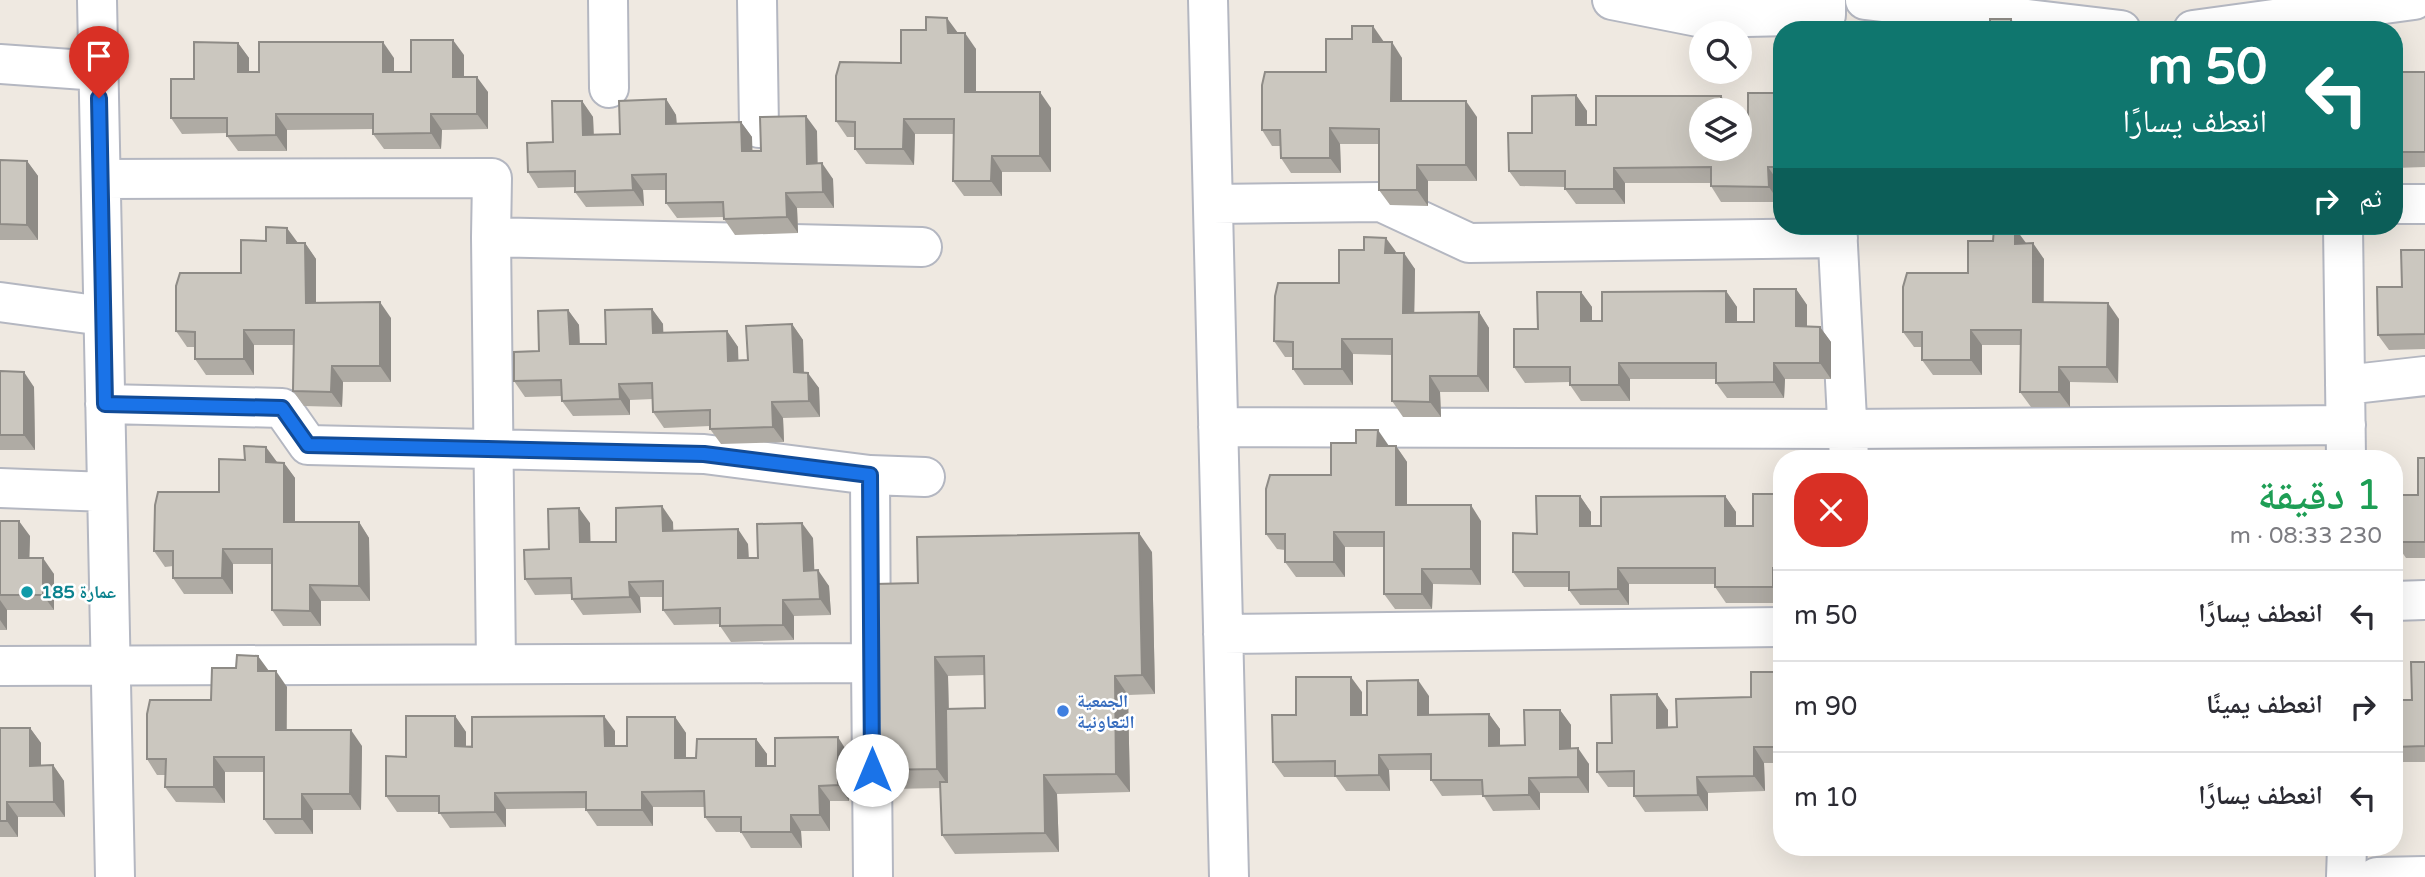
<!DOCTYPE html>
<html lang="ar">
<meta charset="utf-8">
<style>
:root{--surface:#fff;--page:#f7f7f7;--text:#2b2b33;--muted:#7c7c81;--line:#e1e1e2}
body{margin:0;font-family:"Varela Round","Noto Naskh Arabic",sans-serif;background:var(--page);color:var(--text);direction:rtl;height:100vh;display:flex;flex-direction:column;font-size:26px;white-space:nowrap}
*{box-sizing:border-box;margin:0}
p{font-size:23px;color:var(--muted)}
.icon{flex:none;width:38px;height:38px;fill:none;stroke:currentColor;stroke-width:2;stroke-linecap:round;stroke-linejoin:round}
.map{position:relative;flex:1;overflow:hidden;direction:ltr}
.details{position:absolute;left:1773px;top:450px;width:630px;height:406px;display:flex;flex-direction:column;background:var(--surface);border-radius:28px;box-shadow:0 7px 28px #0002;direction:rtl}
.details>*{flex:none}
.banner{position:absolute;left:1773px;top:21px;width:630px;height:214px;border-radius:28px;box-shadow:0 7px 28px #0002;direction:rtl;background:#0f766e;color:#fff;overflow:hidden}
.buttons{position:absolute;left:1689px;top:21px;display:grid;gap:14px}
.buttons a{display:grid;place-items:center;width:63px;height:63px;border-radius:50%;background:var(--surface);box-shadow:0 7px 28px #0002;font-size:35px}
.pin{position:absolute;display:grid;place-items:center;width:60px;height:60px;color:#fff;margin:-72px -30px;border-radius:50% 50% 50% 0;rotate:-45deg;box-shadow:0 0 7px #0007}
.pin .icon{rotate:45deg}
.me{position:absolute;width:77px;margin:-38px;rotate:0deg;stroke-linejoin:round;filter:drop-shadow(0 0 5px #0008)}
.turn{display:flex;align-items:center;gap:24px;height:147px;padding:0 21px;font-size:32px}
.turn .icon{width:91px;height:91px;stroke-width:2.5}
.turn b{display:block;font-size:49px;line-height:60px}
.then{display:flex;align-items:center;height:66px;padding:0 21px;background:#0003;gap:14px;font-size:26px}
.round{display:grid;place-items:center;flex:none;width:74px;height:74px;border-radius:28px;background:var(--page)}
.headline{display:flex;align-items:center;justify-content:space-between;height:119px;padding:0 21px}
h1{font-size:42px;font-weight:600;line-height:52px;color:#1e9e55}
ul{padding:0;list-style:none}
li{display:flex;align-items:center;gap:21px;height:91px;padding:0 21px;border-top:2px solid var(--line)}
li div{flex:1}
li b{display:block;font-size:26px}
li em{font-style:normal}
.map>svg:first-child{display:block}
</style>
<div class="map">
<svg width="2425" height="877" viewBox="0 0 2425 877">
<rect width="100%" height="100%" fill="#efe9e1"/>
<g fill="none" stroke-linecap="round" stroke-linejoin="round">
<defs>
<path id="street" d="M97,0L115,877
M608,0L609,88
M757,0L759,128
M1208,0L1229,877
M1612,0L1703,18L1826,15V0
M1865,0L2121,30
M2193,30L2414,0
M0,64L99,71
M101,179L492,178L491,237L922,247
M1213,204L1381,202L1469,243L1838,238
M2394,204H2425
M1837,226L1849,458
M2343,226L2346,458
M491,237L496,664
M0,302L103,316
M2345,385L2425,376
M105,404L282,408L308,445L704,454L870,475
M1218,427L1848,429L2346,425
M0,488L107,492
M2394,601L2425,600
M1223,634L1782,627
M871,663L873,877
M0,666L871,663L870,475L925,477
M2346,877L2347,847
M2377,877L2425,876"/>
</defs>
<use href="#street" stroke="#b4b7c1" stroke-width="42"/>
<use href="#street" stroke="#fff" stroke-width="38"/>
</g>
<path fill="#afaba4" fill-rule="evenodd" d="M958,33L976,49V92L1051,108V172H1002V196H964L953,181L954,134H915L914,165L866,164L855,149V137H847L836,121L901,63Z
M1384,42L1402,58V101L1477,117V181H1428V206L1390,205L1379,190V144H1340L1341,173H1291L1281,158V146H1272L1262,130L1326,72Z
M238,43L249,58V72L394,58V72H411L464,55V77L488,92V129L442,130L441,149H384L373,134V129L287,130V151H238L227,136V133L182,134L171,118L194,79Z
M2425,72V167L2394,168V113H2397Z
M1782,93V183H1779V202H1721L1711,186V183H1625V204H1576L1565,189V187L1520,186L1509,171L1532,133L1576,95L1587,111V125H1596L1721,96L1731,110H1701V149L1748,126Z
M666,99L676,115L677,124L741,122L752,137V151H761L817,131V163L833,179L834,208H797L798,233L735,235L724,219V217L677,218L666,203V190H643L644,206L586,207L575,192V187L538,188L528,172L553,142L582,101L593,117L594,135L620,134Z
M0,160L27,161L38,176V240H0Z
M298,243H305L316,259V303L391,318V382H343L342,407L304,406L293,391L294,345H254V375H206L195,359V347H187L176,331L241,273Z
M2026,244L2044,259V303L2119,319L2118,383L2070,382V407H2031L2020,392L2021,345H1982V375H1933L1922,360V347H1914L1903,332L1968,273Z
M2425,250V349L2389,350L2378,335L2402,287Z
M1397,253L1415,269L1414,313L1479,312L1489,328V392H1440L1441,417H1403L1392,401V355L1353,354V385H1304L1293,369V357H1285L1274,341L1339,283Z
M1796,289L1807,305V327H1820L1831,342V379H1785L1784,398H1727L1716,383V379H1630V401H1581L1570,385V382L1525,383L1514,367L1538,329L1581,292L1592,307V321H1602L1726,291L1737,307V322H1754Z
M652,309L663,324V333L727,331L738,347V360H748L792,324L803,340L804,372L819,388L820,417L783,418L784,442L721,444L710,429V426L664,428L653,412V399L630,400V415L573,416L562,401V396L525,397L514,381L539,351L568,310L579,325L580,344H606Z
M0,371L34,387L35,450H0Z
M1389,446H1396L1407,462V505L1481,521V585L1433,584L1432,609H1395L1384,594V547H1345V577H1296L1285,562V550L1277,549L1266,534L1331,475Z
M2425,458V558H2406L2395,542L2418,495Z
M277,462L284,463L295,478V522H359L369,538L370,601H321V626H283L272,610V564H233V594H184L173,578V566L165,567L154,551L219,492Z
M1782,494V603H1726L1715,587V584H1629V605H1580L1569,590V587H1524L1513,572L1537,534L1580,496L1591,512V526H1601L1725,496L1736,512V526H1753Z
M0,521L30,536L29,558L54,574V610H7V630H0Z
M673,522V531L748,544L749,558H758L813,538L814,571L829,586L831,615L794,616V640L731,642L720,626V624L674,625L663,610V597H640L641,613L583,615L572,599V594L535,595L525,579L549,549L590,523V542H616Z
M1152,552L1155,694L1128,695L1130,792L1057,794L1059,852L955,854L942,835L941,788L892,789L878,770L918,583ZM985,675V708L949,709L948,676Z
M2425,662V762H2399L2394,755V700H2412Z
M269,671L287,687V730L362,746L361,810H313V834H275L264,819V772H225V803L176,802L165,787V775H157L147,759L211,700Z
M1782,672V763H1764L1765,791L1708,793V811L1645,812L1634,796V787H1608L1597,772L1612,743L1657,694L1668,710V728L1677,727L1751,697Z
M1362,692V715H1367L1429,696V715L1489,714L1500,729V746L1525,745L1560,710L1571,725V748L1589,764V793H1540V810L1493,811L1483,795L1442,796L1431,780V770H1389L1390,791H1346L1336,777H1284L1273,762L1296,715Z
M455,716L466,732V746L615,731V746H627L675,717L686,733V758H696L756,739L767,754V766H775L848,753L849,801H830V831H801L802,848H751L741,832H716L705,817V807H653V826H597L586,810V808L506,809V827L450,828L439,812H397L386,796L406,757Z
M0,728H30L41,743V765H53L64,781L65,817H18V837H0Z"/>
<path fill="#8e8b86" d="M947,18L958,33H948Z
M2011,19L2019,30H2011Z
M1373,26L1384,42H1373Z
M965,33L976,49V108L965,92Z
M453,40L464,55V93L453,77Z
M383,42L394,58V88L383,72Z
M1392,42L1402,58V117L1391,101Z
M238,43L249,58V88L238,72Z
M477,77L488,92V129L477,114Z
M1040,92L1051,108V172L1040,156Z
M1576,95L1587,111V140L1576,125Z
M1721,96L1731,110H1721Z
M666,99L676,115L677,139L666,124Z
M582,101L593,117L594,151L583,135Z
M1466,101L1477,117V181L1466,165Z
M276,114L287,130V151L276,135Z
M431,114L442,130L441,149L431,133Z
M806,116L817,131L818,179L807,164Z
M904,119L915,134L914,165L903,149Z
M741,122L752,137L753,167L742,151Z
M1330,128L1340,144L1341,173L1330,158Z
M992,156L1002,172V196L991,181Z
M27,161L38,176V240L27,225Z
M822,163L833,179L834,208L823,192Z
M1417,165L1428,181V206L1417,190Z
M1768,167L1779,183V202L1769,187Z
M1614,168L1625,183V204L1614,189Z
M632,175L643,190L644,206L633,190Z
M786,193L797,208L798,233L787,217Z
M287,228L298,243H287Z
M2015,228L2026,243L2015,244Z
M1386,238L1397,253H1385Z
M305,243L316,259V318L306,303Z
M2033,243L2044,259L2043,318L2033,302Z
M1404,253L1415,269L1414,328L1403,313Z
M1796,289L1807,305V342L1796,326Z
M1726,291L1737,307V337L1726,322Z
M1581,292L1592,307V337L1581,321Z
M380,302L391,318V382L380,366Z
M2108,303L2119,319L2118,383L2107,367Z
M652,309L663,324L664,349L653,333Z
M568,310L579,325L580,360L570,344Z
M1479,312L1489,328V392L1478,376Z
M792,324L803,340L804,388L794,372Z
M1820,327L1831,342V379L1820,363Z
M244,330L254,345V375L244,359Z
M1971,330L1982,345V375L1971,360Z
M727,331L738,347L739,376L728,361Z
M1342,339L1353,354V385L1342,369Z
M1619,363L1630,379V401L1619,385Z
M1774,363L1785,379L1784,398L1774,382Z
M332,366L343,382L342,407L331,392Z
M2059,367L2070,382V407L2059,392Z
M24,372L34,387L35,450L24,435Z
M808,373L819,388L820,417L809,401Z
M1430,376L1440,392L1441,417L1430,402Z
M619,384L630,400V415L620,399Z
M772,402L783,418L784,442L773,427Z
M1378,430L1389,446H1377Z
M1396,446L1407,462V520L1396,505Z
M266,447L277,462H266Z
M284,463L295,478V537L284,522Z
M1580,496L1591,512V542L1580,526Z
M1725,496L1736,512V542L1725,526Z
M1471,505L1481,521V585L1471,569Z
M662,506L673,522L674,547L663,531Z
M579,508L590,523L591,558L580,542Z
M19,521L30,536L29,573L19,558Z
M359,522L369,538L370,601L359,586Z
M802,523L813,538L815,586L804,571Z
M738,529L748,544L749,574L738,558Z
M1334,532L1345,547V577L1334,562Z
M1139,533L1152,552L1155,694L1142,675Z
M223,549L233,564V594L222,578Z
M43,558L54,574V610L43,595Z
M1618,568L1629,584V605L1618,589Z
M1773,568L1782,580V599L1773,587Z
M1422,569L1433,584L1432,609L1422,594Z
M818,570L829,586L831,615L820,599Z
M629,582L640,597L641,613L630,597Z
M310,585L321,601V626L310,611Z
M0,600L7,610V630L0,620Z
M783,600L794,616V640L783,625Z
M258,656L269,671H258Z
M935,657L948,676L950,788L937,769Z
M276,671L287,687L286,745L276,730Z
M1115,676L1128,695L1130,792L1116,774Z
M1351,677L1362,692V731L1351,715Z
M1418,680L1429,696V731L1418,715Z
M1657,694L1668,710V743L1657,728Z
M1560,710L1571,725V764L1560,749Z
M1489,714L1500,729V762L1489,746Z
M455,716L466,732V762L455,746Z
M604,716L615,731V762L605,746Z
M675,717L686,733V773L675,758Z
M30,728L41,743V781L30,766Z
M351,730L362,746L361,810L350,794Z
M838,737L848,753L849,801L838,785Z
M756,739L767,754V781L756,766Z
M1754,747L1764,763L1765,791L1754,776Z
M1578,748L1589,764V793L1578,777Z
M1379,755L1389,770L1390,791L1379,775Z
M214,757L225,772V803L214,787Z
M53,765L64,781L65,817L54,802Z
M1044,775L1057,794L1059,852L1045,833Z
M1697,777L1708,793V811L1698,795Z
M1529,778L1540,793V810L1529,795Z
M819,786L830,801V831L820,815Z
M642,792L653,807V826L642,810Z
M495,793L506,809V827L495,812Z
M302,794L313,810V834L302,819Z
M7,802L18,817V837L7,821Z
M791,815L801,831L802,848L791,832Z"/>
<path fill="#cbc7bf" stroke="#8e8b86" stroke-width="2" d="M926,17L947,18L948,33H965V92H1040V156H992L991,181H953L954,119H904L903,149H855V122L836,121V76L840,62L901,63V30H926Z
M1990,19H2011V30H1990Z
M1352,26H1373V42H1392L1391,101H1466V165H1417V190H1379V129L1330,128V158H1281L1280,130H1262V85L1265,72H1326V39H1352Z
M411,40H453V77H477V114H431V133L373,134V114H276V135L227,136V118H171V79H194V42L238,43V72H259V42H383V72H411Z
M2397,72H2425V152H2394V113H2397Z
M1748,93H1782V167H1768L1769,187L1711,186V167L1614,168V189H1565V171H1509L1508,133H1532V96L1576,95V125H1596V96H1721V110H1701V149H1740V126H1748Z
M666,99V124L741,122L742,151H761L760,117L806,116L807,164L822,163L823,192L786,193L787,217L724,219L723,202L666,203V174L632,175L633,190L575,192V171L528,172L527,143L553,142L552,101H582L583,135L620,134L619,101Z
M0,160L27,161V225L0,224Z
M266,227L287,228V243H305L306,303L380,302V366H332L331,392L293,391L294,330H244V359H195V332L176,331V286L180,273H241V240L266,241Z
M1994,228H2015V244L2033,243V302L2108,303L2107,367H2059V392H2020L2021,330H1971V360H1922V332H1903V287L1907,273H1968V241H1993Z
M1364,237L1386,238L1385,253H1404L1403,313L1479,312L1478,376H1430V402L1392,401V339H1342V369H1293V342L1274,341L1275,296L1278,283H1339V250H1364Z
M2401,250H2425V334L2378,335L2377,287H2402Z
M1754,289H1796V326L1820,327V363H1774V382L1716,383V363H1619V385H1570V367H1514V329H1538L1537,292H1581V321H1602V292L1726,291V322H1754Z
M652,309L653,333L727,331L728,361L748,360L746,326L792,324L794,372L808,373L809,401L772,402L773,427L710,429V410L653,412L652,383L619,384L620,399L562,401L561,380L514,381V352L539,351L538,311L568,310L570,344H606L605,310Z
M0,371L24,372V435H0Z
M1356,430H1378L1377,446H1396V505H1471V569H1422V594H1384V532H1334V562H1285V534H1266V489L1270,475H1331V443H1356Z
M244,446L266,447V462L284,463V522H359V586L310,585V611L272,610V549H223L222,578H173V551H154L155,505L158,492H219V459L245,460Z
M2418,458H2425V542H2395L2394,495H2418Z
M1753,494H1782V568H1773V587H1715V568H1618V589L1569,590V572H1513V533L1537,534L1536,496H1580V526H1601V497L1725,496V526H1753Z
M662,506L663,531L738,529V558H758L757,524L802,523L804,571L818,570L820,599L783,600V625L720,626V608L663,610V581L629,582L630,597L572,599L571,578L525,579L524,550L549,549L548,509L579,508L580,542H616V508Z
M0,521H19V558H43V595H0Z
M1139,533L1142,675L1115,676L1116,774L1044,775L1045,833L942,835L940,782H947L946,709L985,708L984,656L935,657L937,769L878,770L875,584L918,583L917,537Z
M237,655L258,656V671H276V730H351L350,794H302V819H264V757H214V787H165L166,759H147V714L150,700H211L212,668H236Z
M2411,662H2425V746L2394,747V700H2412Z
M1751,672H1782V747H1754V776L1697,777L1698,795L1634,796V771L1597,772V743H1612L1611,695L1657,694V728L1677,727L1676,699L1751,697Z
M1296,677H1351V715H1367V681L1418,680V715L1489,714V746L1525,745L1524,710H1560V749L1578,748V777L1529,778V795L1483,796L1482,780H1431V754L1379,755V775L1335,776V761L1273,762L1272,715H1296Z
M406,716H455V746L472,747V717L604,716L605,746H627V717H675V758H696L697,739H756V766H775V738L838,737V785L819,786L820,815H791V832H741V817H705L704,791L642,792V810H586V792L495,793V812L439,813V796H386V756L406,757Z
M0,728H30V766L53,765L54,802H7V821H0Z"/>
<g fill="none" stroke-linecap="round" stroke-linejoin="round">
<defs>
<path id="route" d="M99,98L105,404L282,408L308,445L704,454L870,475L872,770"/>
</defs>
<use href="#route" stroke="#114b97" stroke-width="18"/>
<use href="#route" stroke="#1a73e8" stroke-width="12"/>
</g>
<circle fill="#0f9aa8" stroke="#fff" stroke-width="2.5" cx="27" cy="592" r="7"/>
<circle fill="#3f7fe0" stroke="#fff" stroke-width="2.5" cx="1063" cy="711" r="7"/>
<g text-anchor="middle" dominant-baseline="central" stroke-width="5" stroke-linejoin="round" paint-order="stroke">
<g font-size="18" font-weight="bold" fill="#0d838f" stroke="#fff" text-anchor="start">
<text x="41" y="592">عمارة 185</text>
</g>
<g font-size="18" font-weight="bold" fill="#366cbe" stroke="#fff" text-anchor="start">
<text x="1077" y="701">الجمعية<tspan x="1077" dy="21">التعاونية</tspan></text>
</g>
</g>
</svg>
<div class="buttons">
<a><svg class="icon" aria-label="search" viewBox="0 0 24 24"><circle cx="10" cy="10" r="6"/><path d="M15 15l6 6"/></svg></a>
<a><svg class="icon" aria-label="layers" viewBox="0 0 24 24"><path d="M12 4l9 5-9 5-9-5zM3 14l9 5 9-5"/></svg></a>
</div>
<div class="pin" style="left:99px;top:98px;background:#d93025"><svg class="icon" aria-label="arrive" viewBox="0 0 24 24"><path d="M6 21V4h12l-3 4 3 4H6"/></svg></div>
<svg class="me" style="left:872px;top:770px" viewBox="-20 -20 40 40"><circle r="19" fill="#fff"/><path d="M0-13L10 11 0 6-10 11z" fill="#1a73e8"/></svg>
<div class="banner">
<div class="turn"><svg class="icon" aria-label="left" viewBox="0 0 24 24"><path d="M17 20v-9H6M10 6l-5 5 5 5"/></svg><div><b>50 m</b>انعطف يسارًا</div></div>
<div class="then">ثم<svg class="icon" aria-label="right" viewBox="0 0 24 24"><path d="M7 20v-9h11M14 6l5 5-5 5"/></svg></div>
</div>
<section class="details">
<div class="headline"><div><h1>1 دقيقة</h1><p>230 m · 08:33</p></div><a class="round" style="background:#d93025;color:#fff"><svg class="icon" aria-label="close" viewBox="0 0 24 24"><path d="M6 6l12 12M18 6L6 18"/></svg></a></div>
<ul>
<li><svg class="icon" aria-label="left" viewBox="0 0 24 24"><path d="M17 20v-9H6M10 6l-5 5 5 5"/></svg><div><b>انعطف يسارًا</b></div><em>50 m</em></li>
<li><svg class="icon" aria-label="right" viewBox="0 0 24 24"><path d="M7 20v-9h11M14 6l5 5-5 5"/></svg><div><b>انعطف يمينًا</b></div><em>90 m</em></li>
<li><svg class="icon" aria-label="left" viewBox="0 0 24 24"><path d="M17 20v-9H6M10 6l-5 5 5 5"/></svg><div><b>انعطف يسارًا</b></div><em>10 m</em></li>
</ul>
</section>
</div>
